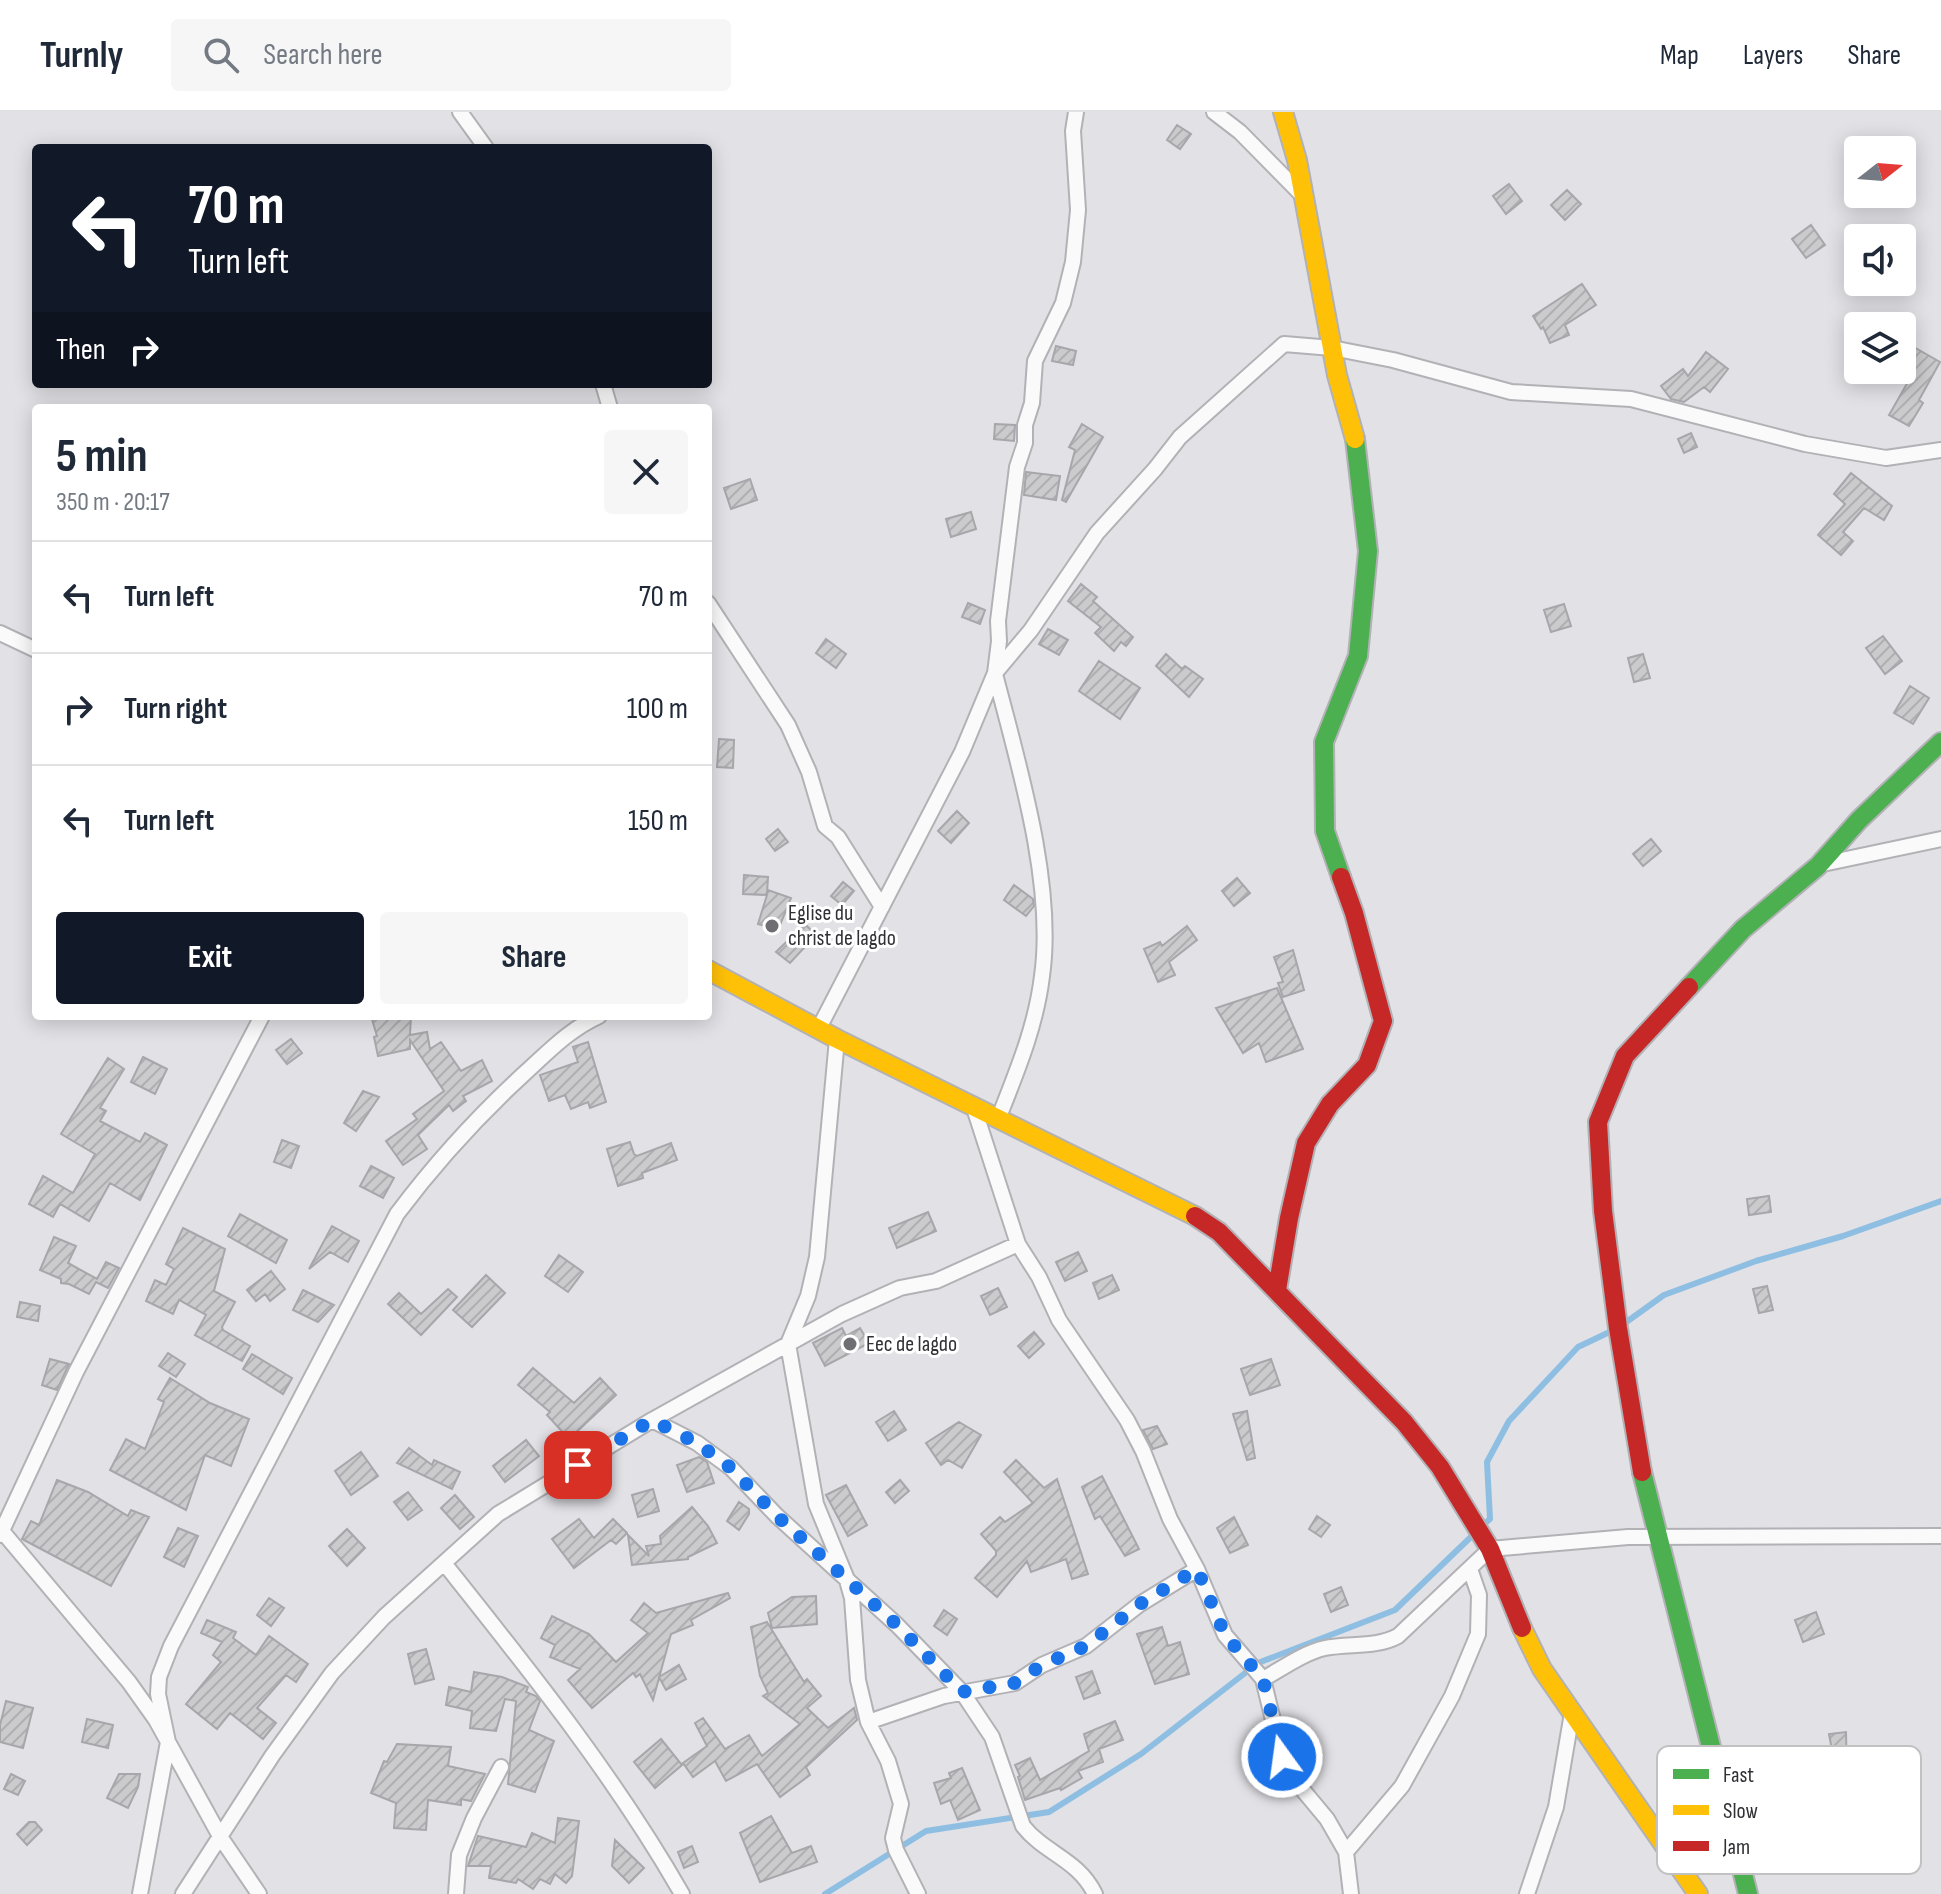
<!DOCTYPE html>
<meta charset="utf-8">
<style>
:root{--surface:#fff;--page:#f6f6f7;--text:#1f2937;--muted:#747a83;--line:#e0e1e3;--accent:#111827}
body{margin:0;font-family:"Sofia Sans Condensed",sans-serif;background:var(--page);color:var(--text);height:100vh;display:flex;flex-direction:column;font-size:30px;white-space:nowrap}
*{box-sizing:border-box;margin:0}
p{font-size:26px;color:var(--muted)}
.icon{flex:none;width:44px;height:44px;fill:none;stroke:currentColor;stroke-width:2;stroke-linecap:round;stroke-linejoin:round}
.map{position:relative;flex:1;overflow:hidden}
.details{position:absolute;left:32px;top:292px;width:680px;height:616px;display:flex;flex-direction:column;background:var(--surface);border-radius:8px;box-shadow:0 4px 20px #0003}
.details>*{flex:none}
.banner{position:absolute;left:32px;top:32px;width:680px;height:244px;border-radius:8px;box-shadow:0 4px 20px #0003;background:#111827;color:#fff;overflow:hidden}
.needle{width:52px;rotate:73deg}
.controls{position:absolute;left:1844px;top:24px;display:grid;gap:16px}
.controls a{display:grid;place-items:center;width:72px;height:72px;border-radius:8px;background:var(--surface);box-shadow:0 4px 20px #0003;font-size:40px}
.pin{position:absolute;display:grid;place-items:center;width:68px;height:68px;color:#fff;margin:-34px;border-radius:16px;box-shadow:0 4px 12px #0006}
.me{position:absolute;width:88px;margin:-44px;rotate:346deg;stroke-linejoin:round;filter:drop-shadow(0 0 6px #0008)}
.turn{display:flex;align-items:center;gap:28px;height:168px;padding:0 24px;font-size:36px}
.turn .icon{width:104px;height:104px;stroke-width:2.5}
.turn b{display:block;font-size:56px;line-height:68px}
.then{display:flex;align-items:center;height:76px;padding:0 24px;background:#0003;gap:16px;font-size:30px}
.round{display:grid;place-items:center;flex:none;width:84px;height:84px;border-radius:8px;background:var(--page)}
.summary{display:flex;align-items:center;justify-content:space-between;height:136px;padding:0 24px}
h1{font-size:48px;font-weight:700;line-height:60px}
.action{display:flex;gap:16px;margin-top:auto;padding:16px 24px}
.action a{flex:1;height:92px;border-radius:8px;background:var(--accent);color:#fff;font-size:32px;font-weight:700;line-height:92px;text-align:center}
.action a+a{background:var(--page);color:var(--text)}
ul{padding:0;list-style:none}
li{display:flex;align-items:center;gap:24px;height:112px;padding:0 24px;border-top:2px solid var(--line)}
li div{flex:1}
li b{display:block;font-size:30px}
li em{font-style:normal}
header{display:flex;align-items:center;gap:48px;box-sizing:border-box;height:112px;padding:0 40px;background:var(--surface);border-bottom:2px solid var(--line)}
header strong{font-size:38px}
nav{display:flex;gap:44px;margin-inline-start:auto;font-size:28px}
.search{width:560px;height:72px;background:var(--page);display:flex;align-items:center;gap:20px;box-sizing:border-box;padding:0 28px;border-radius:8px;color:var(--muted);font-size:30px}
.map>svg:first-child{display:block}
</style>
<header>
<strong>Turnly</strong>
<div class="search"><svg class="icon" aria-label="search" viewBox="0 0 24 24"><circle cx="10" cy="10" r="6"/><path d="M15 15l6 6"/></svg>Search here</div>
<nav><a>Map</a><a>Layers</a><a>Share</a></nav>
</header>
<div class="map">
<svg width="1941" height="1782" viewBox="0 0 1941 1782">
<defs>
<pattern id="building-hatch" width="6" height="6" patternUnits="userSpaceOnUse" patternTransform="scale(2)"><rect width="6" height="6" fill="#cbcacd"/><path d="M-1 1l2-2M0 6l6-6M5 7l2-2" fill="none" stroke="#afaeb1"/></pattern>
</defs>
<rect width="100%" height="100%" fill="#e1e1e6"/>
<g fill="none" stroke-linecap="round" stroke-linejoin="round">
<path stroke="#8ebfe2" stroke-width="6" d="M1482,1414L1490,1407L1487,1350L1509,1309L1578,1235L1618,1216L1664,1183L1756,1149L1843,1124L1941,1089
M825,1782L926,1719L1049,1700L1141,1642L1258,1551L1395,1498L1474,1422"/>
</g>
<path fill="url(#building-hatch)" stroke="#a7a6aa" stroke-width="2" d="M1177,13L1191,22L1180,37L1167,28Z
M1509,72L1522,89L1506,102L1493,84Z
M1567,78L1581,92L1565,108L1551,93Z
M1811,113L1825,133L1806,146L1792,127Z
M1582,172L1596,193L1565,213L1569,223L1550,231L1543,215L1541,217L1533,204Z
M1056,234L1076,239L1073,253L1052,249Z
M1912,234L1940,250L1919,288L1923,291L1909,314L1889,303L1909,268L1897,260L1902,258V251Z
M1706,240L1728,257L1710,280L1704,275L1684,290L1671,287L1661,274L1683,257L1688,264Z
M995,312L1015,313L1014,329L994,327Z
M1082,312L1103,325L1066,390L1062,388L1075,338L1069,335Z
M1691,321L1697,335L1684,341L1678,327Z
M1026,360L1060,364L1056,388L1024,383Z
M1851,361L1892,394L1884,408L1864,396L1843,420L1853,429L1841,443L1818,423L1845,392L1834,382Z
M750,367L757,388L731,397L724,376Z
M971,400L976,417L951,425L946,407Z
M1081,472L1097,485L1093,489L1133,525L1126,534L1121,530L1114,539L1095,521L1101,515L1068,489Z
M968,491L985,498L980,512L962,505Z
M1564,492L1571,514L1551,520L1544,498Z
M1048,517L1068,528L1059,543L1039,532Z
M1883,524L1902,549L1885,562L1866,536Z
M826,527L846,542L836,556L816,541Z
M1166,542L1182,557L1185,554L1203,567L1189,585L1156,554Z
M1643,542L1650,566L1634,570L1628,546Z
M1099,549L1140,576L1120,607L1079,579Z
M1910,574L1929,586L1913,612L1894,601Z
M719,627L734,628L733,656L717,655Z
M957,699L969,711L951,731L938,719Z
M778,717L788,730L775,739L766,727Z
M1651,727L1661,739L1643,754L1633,742Z
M744,763L768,765L767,782L768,778L791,786L778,818L758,812L767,783L743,782Z
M1237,766L1250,781L1234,794L1222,779Z
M843,770L854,779L842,793L831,784Z
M1014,773L1033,787L1034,794L1026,804L1004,788Z
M805,812L816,823L790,851L776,840Z
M1187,814L1197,828L1169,850L1175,863L1158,870L1144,837L1160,830L1162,834Z
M1293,838L1304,878L1283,885L1278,871L1283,870L1274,845Z
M1277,876L1303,937L1266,950L1259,931L1243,941L1216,896Z
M371,904H411L410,923L427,920L430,937L441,930L461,959L482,948L492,969L463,984L466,989L453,999L449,993L418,1023L427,1037L403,1053L386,1029L417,1007L413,1002L444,979L410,928V937L378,944L374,925L377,924Z
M291,927L302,941L287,952L276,938Z
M588,930L606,990L590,996L588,990L571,997L565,983L549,989L540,963L578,950L573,935Z
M143,945L167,957L155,982L131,970Z
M108,946L124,957L100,996L106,999L100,1009L140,1030L145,1021L167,1033L140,1088L110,1071L89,1109L60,1092L53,1105L29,1092L43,1064L73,1081L95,1042L61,1022Z
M363,979L379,985L356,1019L344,1011Z
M282,1028L299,1034L291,1056L274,1050Z
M630,1030L634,1042L637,1044L671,1031L677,1048L642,1061L643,1066L618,1074L607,1037Z
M371,1054L394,1066L383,1086L360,1074Z
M1769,1084L1771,1100L1749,1103L1747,1087Z
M928,1100L936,1119L897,1136L889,1116Z
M240,1102L287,1128L276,1151L228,1124Z
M332,1114L359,1129L348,1150L330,1140L309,1157Z
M183,1116L225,1137L214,1179L235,1190L222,1215L223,1218L250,1234L242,1249L195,1223L206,1203L179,1188L173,1202L146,1189L155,1168L166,1173L174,1157L166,1152Z
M54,1125L76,1134L68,1151L97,1167L106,1150L119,1156L108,1176L96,1170L89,1182L69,1172L61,1171V1167L40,1158Z
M1078,1140L1087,1159L1065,1169L1056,1150Z
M559,1143L583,1160L568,1180L545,1164Z
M271,1159L285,1177L270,1189L265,1182L256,1189L247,1178Z
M486,1163L505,1181L472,1215L453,1198Z
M1112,1163L1119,1178L1099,1187L1093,1171Z
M1767,1174L1773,1198L1759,1201L1753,1177Z
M998,1176L1007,1195L990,1203L981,1184Z
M448,1177L457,1185L421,1223L388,1192L399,1181L421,1202Z
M303,1178L334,1193L318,1210L293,1198Z
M20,1190L40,1194L38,1209L17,1205Z
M842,1216L846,1224L860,1216L869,1231L825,1254L813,1231Z
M1034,1220L1044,1232L1029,1246L1018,1234Z
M168,1241L185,1252L176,1265L159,1254Z
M252,1242L292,1266L283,1282L243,1257Z
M50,1247L69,1252L57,1278L42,1273Z
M1271,1247L1280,1273L1250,1283L1241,1257Z
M533,1256L574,1291L600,1266L616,1283L569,1327L547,1303L550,1300L518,1273Z
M170,1266L210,1291L249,1307L231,1354L205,1343L186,1398L110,1358L126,1327L145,1337L164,1290L158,1287Z
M894,1299L906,1318L888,1329L876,1310Z
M1247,1299L1255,1346L1247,1348L1233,1302Z
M959,1310L981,1323L962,1356L948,1348L941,1353L926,1331Z
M1157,1314L1167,1332L1153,1337L1143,1318Z
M526,1328L539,1344L505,1370L493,1354Z
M409,1336L432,1353L434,1348L460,1360L452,1377L397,1351Z
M361,1340L378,1364L351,1383L335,1359Z
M699,1345L707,1350L714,1371L687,1380L677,1353Z
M1016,1348L1044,1376L1057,1367L1088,1462L1072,1467L1066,1447L1031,1460L1027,1449L997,1485L975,1466L996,1443V1439L981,1422L1000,1405L1005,1410L1033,1391L1004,1360Z
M1102,1364L1139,1437L1125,1444L1100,1404L1095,1407L1082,1375Z
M57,1368L88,1380L128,1404L131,1398L149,1405L111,1474L22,1427L31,1409L39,1413Z
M900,1368L909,1379L895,1391L886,1380Z
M846,1373L867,1413L848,1424L826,1383Z
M653,1377L659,1399L638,1405L632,1383Z
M408,1380L422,1398L408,1408L394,1390Z
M455,1383L474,1405L460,1417L441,1396Z
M739,1390L749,1397V1402L739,1418L727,1409Z
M692,1395L708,1414L717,1431L688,1445V1447L632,1453L628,1423L649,1444L646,1434L661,1432L660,1424Z
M1317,1404L1330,1413L1321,1425L1309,1417Z
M1234,1405L1248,1433L1230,1441L1217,1416Z
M579,1407L594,1426L613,1407L627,1421L616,1432L611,1428L574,1456L552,1427Z
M178,1416L198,1424L184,1455L164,1445Z
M347,1417L365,1436L347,1454L329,1434Z
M1341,1475L1348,1493L1331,1500L1324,1482Z
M728,1481L730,1486L691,1508L693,1513L671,1522L653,1588L640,1562L636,1565L633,1561L592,1596L568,1568L580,1557L550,1545L555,1533L541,1526L552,1504L589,1522L616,1550L648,1521L631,1508L644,1491L656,1501Z
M816,1484L817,1512L772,1516L768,1501L792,1485Z
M269,1486L284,1496L271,1514L257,1503Z
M944,1498L957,1507L947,1523L934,1514Z
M1816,1500L1824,1522L1803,1530L1795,1508Z
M207,1508L236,1520L233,1526L256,1543L269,1524L308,1552L296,1570L286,1563L257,1596L276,1611L263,1627L230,1601L217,1617L186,1592L221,1550L213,1543L222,1530L201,1521Z
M767,1510L804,1570L807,1567L821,1584L807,1596L828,1616L854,1596L857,1608L806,1655L810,1663L780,1685L757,1652L726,1669L715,1649L693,1665L683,1651L707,1634L695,1611L703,1606L725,1637L749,1623L762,1644L800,1612L763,1584L768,1581L760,1564L751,1515Z
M1162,1515L1168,1534L1180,1530L1189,1562L1155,1572L1137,1522Z
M426,1537L434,1567L415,1572L408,1542Z
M679,1553L686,1567L666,1578L659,1565Z
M1092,1559L1100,1581L1084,1587L1076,1565Z
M474,1560L502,1565L528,1575L526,1580L536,1584L540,1589L529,1618L554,1629L535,1680L508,1672L516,1589L505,1587L496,1619L470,1616L472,1599L446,1593L449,1575L471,1580Z
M6,1589L33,1596L23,1636L0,1630V1613Z
M87,1607L113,1613L108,1636L82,1630Z
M1115,1609L1123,1628L1099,1637L1103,1650L1078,1659L1082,1666L1061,1678L1060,1676L1025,1688L1018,1665L1020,1664L1015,1653L1030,1646L1040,1668L1089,1639L1084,1622Z
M1846,1620L1847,1669L1838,1670L1829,1622Z
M661,1627L682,1653L655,1676L634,1650Z
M397,1632L451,1635L448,1654L485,1662L471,1689L461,1687V1693L428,1688L426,1718L394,1716L396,1691L371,1681L384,1649L387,1650Z
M962,1656L980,1698L958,1708L950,1688L941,1692L934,1671L951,1666L949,1661Z
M11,1662L25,1669L18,1683L4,1677Z
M119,1662H140L138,1675L128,1696L107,1686Z
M771,1704L792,1741L811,1734L817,1750L760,1770L740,1721Z
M558,1706L579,1709L572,1764L566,1771L555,1762L550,1772L540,1767L533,1777L518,1767L516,1771L489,1766L491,1754H468L478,1724L526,1735L532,1721L555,1731Z
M29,1710H35L42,1718L27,1733L17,1722Z
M615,1728L644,1756L629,1771L612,1754Z
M692,1734L698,1750L684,1756L678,1740Z"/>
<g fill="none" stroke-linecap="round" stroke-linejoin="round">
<defs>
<path id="street" d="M460,0L486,36
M1214,0L1240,20L1303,84
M603,272L610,296
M708,491L788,613L809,660L825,714L838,725L882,795
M0,521L36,538
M995,561L1031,518L1097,421L1155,357L1180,325L1284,232L1332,236L1393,248L1511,280L1631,287L1805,332L1886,346L1941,338
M995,562C1018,651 1055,772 1042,864C1036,914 1017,959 999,1005
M1818,753L1941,727
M819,916L962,640L995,561L999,529L998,509L1017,355L1025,331V313L1032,291L1035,249L1063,191L1073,150L1078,98L1073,19L1076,0
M837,927L817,1145L808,1184L788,1232L816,1392L846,1465L852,1486L858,1568L868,1610L888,1649L901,1692L893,1726L896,1738L918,1782
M973,993L1018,1132L1039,1165L1059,1208L1127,1308L1143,1339L1170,1407L1197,1457L1225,1523L1263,1567L1282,1645L1292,1665L1327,1707L1346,1740L1351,1782
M652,1308L697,1331L731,1356L777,1404L897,1513L962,1580L992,1625L1023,1714C1045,1742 1078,1747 1095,1782
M2,1419L129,1570L156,1608L221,1726L259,1782
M0,1423L76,1260L262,904
M444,1451C529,1558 614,1663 682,1782
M1263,1567C1283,1556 1303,1541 1325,1536C1349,1531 1376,1536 1398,1524L1490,1437L1628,1425L1941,1424
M868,1610L944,1584L1015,1571L1042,1553L1086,1534L1140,1492L1197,1457
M1346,1740L1402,1674L1452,1584L1478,1522L1479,1483L1470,1457
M140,1782L168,1630L158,1582L159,1565L171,1534L397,1102C436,1050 478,1004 526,960C549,939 570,917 599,904
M183,1782L272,1644L332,1561L384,1505L498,1402L652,1308L842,1202L900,1176L936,1169L1018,1132
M456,1782L459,1743L474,1706L501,1655
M1527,1782L1556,1695L1572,1601"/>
<path id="fast" d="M1341,765L1325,719L1324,630L1358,544L1368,439L1355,327
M1689,875L1743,817L1818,754L1859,708L1941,630
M1642,1360L1748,1782"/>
<path id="slow" d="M1283,0L1297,48L1337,263L1355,327
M708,858L837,927L1195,1104
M1522,1516L1542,1557L1698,1782"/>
<path id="jam" d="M1195,1104L1219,1120L1404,1310L1440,1355L1490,1437L1522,1516
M1277,1178L1289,1106L1306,1031L1330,992L1367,953L1383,909L1354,801L1341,765
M1642,1360L1618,1216L1603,1099L1598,1010L1625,944L1689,875"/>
</defs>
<use href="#street" stroke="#b2b2b6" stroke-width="18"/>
<use href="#fast" stroke="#b2b2b6" stroke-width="22"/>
<use href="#slow" stroke="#b2b2b6" stroke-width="22"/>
<use href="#jam" stroke="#b2b2b6" stroke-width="22"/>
<use href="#street" stroke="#fafafb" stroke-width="14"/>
<use href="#fast" stroke="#4caf50" stroke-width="18"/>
<use href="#slow" stroke="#ffc107" stroke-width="18"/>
<use href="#jam" stroke="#c62828" stroke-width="18"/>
</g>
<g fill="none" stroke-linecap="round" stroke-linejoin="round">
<path stroke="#1a73e8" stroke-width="14" stroke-dasharray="0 25.2" d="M578,1353L652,1308L697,1331L731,1356L777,1404L897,1513L962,1580L1015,1571L1042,1553L1086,1534L1140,1492L1197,1457L1225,1523L1263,1567L1282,1645"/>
</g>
<g fill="#6e6e73" stroke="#fff" stroke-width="3">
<circle cx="772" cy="814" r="8"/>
<circle cx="850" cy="1232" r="8"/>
</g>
<g text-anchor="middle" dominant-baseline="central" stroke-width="6" stroke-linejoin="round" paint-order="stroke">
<g font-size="22" fill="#303035" stroke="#fff" text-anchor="start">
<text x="788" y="801">Eglise du<tspan x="788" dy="25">christ de lagdo</tspan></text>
<text x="866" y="1232">Eec de lagdo</text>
</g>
</g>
<rect x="1657" y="1634" width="264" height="128" rx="12" fill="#fff" stroke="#c1c1c2" stroke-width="2"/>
<rect x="1673" y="1657" width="36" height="10" fill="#4caf50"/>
<rect x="1673" y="1693" width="36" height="10" fill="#ffc107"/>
<rect x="1673" y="1729" width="36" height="10" fill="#c62828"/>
<g font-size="22" fill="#303035">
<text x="1723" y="1670">Fast</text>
<text x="1723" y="1706">Slow</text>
<text x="1723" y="1742">Jam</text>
</g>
</svg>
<div class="controls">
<a><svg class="needle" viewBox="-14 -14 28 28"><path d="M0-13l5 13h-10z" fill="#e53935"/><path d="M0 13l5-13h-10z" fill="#747a83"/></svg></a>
<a><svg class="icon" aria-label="sound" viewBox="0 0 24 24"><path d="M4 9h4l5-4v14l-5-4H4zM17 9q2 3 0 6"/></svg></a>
<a><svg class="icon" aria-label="layers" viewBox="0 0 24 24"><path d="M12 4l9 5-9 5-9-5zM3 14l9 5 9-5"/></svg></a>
</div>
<div class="pin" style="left:578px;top:1353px;background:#d93025"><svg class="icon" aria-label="arrive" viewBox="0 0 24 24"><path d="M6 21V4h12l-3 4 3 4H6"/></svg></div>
<svg class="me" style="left:1282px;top:1645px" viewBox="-20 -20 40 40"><circle r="17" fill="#1a73e8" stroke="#fff" stroke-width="3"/><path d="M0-11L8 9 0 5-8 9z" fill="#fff"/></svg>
<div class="banner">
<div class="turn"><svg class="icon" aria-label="left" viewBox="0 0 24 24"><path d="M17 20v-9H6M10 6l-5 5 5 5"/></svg><div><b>70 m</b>Turn left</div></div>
<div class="then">Then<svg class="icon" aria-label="right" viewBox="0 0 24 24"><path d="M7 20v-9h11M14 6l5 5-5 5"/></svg></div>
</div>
<section class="details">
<div class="summary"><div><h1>5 min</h1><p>350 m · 20:17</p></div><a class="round"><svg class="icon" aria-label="close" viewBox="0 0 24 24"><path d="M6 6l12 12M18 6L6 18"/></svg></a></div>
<ul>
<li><svg class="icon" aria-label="left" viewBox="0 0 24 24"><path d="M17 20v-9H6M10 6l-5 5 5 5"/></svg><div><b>Turn left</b></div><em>70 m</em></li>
<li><svg class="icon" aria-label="right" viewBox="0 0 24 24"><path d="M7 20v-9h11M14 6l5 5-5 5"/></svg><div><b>Turn right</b></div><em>100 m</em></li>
<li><svg class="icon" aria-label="left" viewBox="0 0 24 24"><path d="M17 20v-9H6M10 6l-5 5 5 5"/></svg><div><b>Turn left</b></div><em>150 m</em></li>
</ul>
<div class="action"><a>Exit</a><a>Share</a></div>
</section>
</div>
